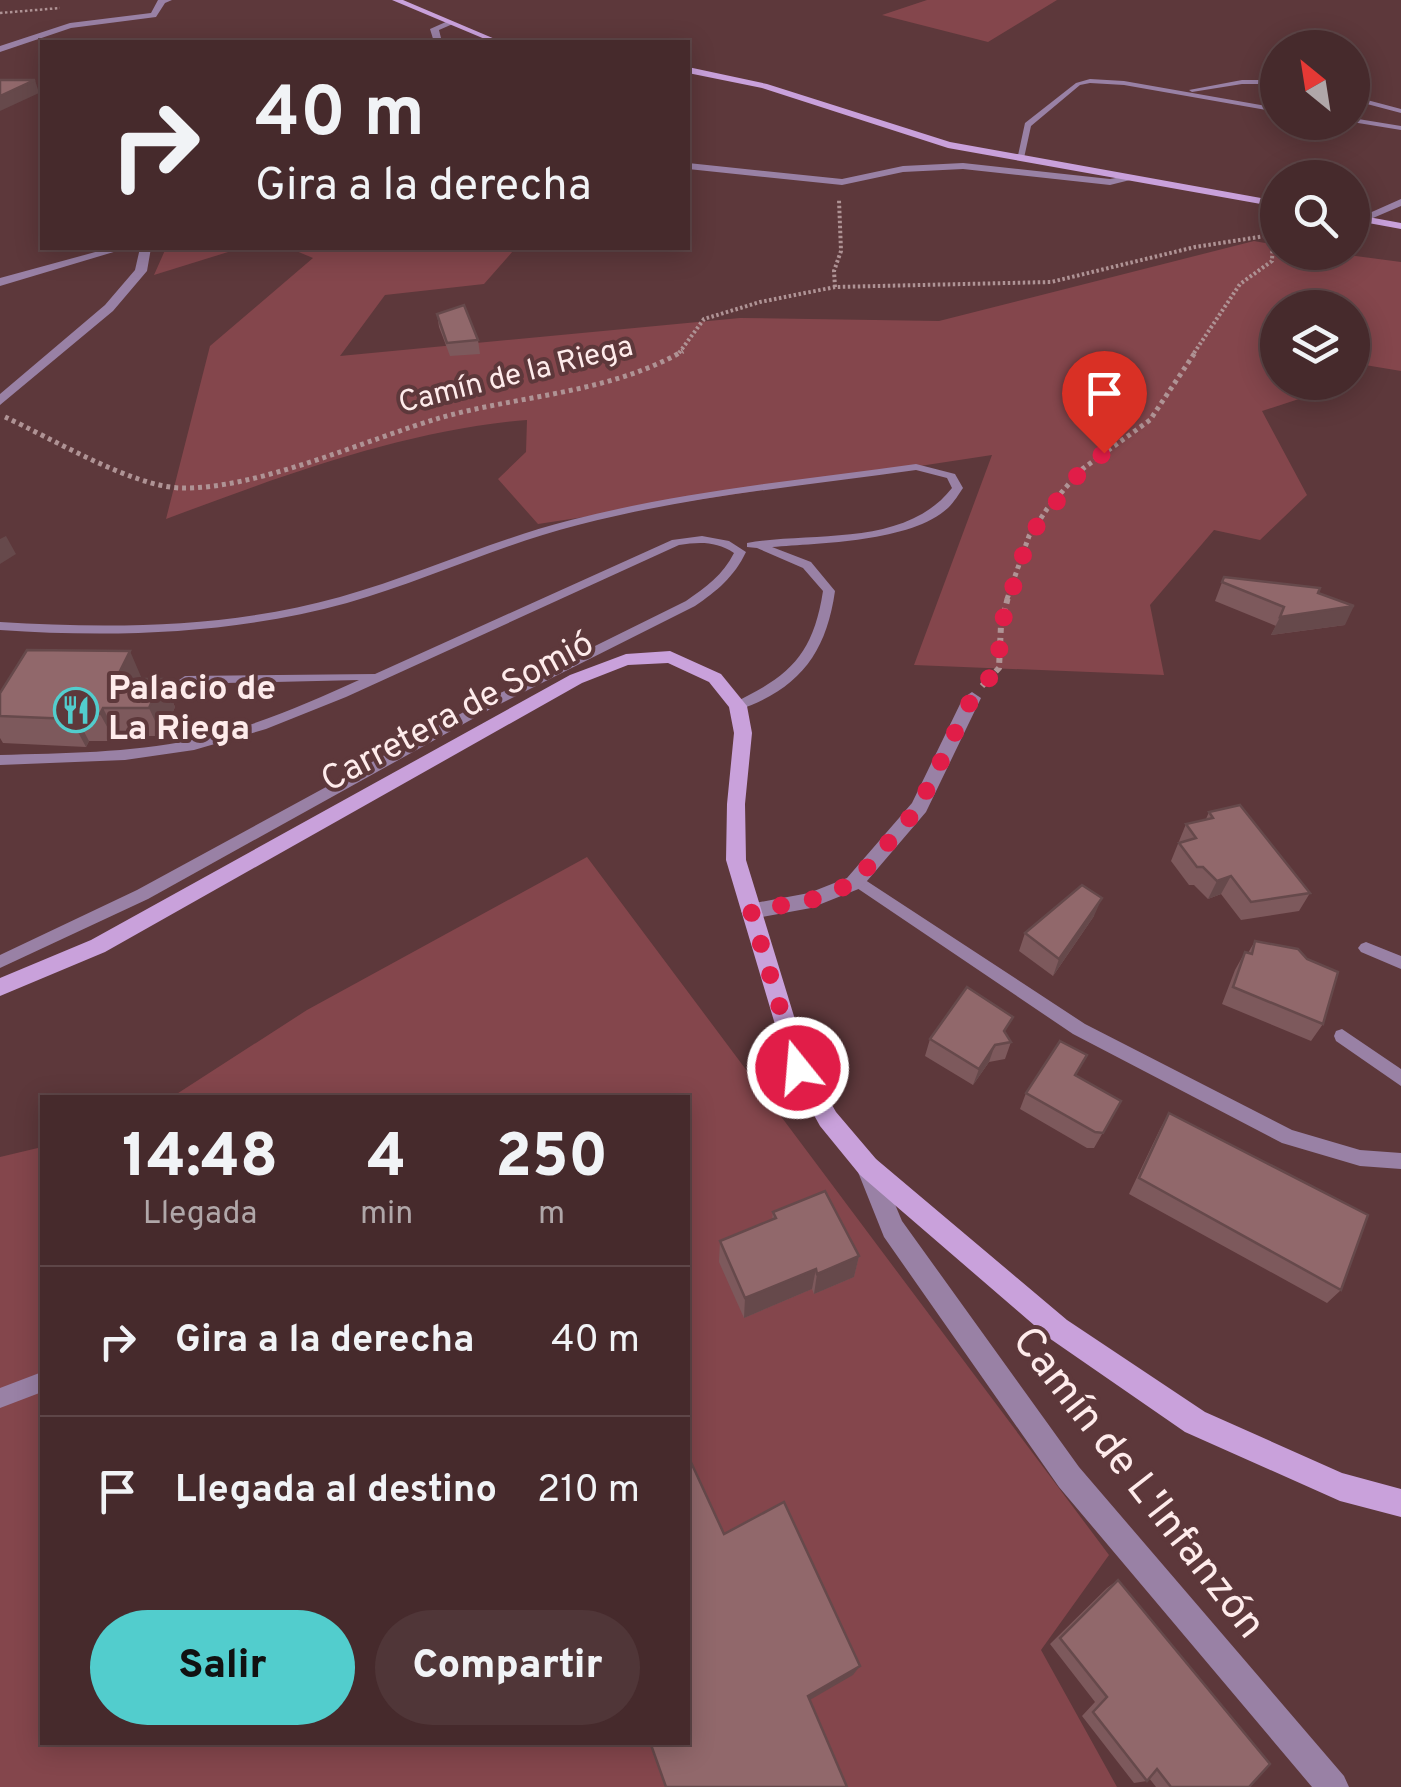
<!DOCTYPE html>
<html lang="es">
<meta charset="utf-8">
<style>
:root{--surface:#462a2c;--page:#503638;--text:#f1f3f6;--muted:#b0a7a9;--line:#5e4648;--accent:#52cdcd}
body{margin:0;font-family:Overpass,sans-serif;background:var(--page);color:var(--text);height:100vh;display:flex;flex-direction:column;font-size:38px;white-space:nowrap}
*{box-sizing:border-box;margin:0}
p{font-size:32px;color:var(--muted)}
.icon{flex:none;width:55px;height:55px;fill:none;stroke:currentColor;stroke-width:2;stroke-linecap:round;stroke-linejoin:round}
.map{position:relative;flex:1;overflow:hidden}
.panel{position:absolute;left:40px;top:1095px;width:650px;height:650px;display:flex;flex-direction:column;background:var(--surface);border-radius:0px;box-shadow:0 5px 25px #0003,0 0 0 2px var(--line)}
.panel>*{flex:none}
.banner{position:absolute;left:40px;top:40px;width:650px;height:210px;border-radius:0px;box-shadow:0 5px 25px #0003,0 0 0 2px var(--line);background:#462a2c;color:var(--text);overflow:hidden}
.needle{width:65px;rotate:330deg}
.tools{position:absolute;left:1260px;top:30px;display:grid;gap:20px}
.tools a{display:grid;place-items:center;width:110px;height:110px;border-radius:50%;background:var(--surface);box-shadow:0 5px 25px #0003,0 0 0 2px var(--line);font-size:50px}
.pin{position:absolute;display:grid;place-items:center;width:85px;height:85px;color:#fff;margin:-102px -42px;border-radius:50% 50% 50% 0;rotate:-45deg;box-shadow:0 0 10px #0007}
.pin .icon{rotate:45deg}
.me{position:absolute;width:110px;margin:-55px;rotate:343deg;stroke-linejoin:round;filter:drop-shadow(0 0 8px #0008)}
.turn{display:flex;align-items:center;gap:35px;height:210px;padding:0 50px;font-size:45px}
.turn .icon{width:130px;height:130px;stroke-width:2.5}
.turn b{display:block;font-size:70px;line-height:85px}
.eta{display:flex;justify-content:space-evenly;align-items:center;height:170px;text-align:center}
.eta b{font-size:60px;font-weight:800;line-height:70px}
.primary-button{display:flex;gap:20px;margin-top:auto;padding:20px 50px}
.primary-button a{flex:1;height:115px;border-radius:60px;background:var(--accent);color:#111;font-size:40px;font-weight:800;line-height:115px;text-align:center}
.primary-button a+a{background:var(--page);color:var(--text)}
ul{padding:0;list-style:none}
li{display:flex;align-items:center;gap:30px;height:150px;padding:0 50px;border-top:2px solid var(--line)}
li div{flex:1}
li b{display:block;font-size:38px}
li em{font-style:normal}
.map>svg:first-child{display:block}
</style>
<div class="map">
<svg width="1401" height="1787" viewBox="0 0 1401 1787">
<rect width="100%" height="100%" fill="#5d383b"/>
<path fill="#84464c" d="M927,0H1057L988,42L882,15Z
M1254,241L1277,245L1278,252L1333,253L1401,262V371L1353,363L1352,308H1278V382L1312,383L1302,398L1262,411L1307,495L1260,540L1214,530L1150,605L1164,675L914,665L992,455L538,524L498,479L526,452L527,420C405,430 281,476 166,519L210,346L313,258L289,248H504L513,251L484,284L385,295L340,356L740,318L939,321Z
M166,248H241L154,275Z
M587,857L1109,1555L1041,1650L1117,1787H0V1157L42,1147V1742H688V1098L172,1097L307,1010Z"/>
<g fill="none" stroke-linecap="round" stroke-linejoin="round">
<path stroke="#af9395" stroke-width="2.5" stroke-dasharray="2.5 2.5" stroke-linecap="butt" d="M0,13L60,8"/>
<path stroke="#af9395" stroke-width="4" stroke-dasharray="2.5 2.5" stroke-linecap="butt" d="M835,287L834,271L841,251L839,200
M679,353L704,319L760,302L835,287L1051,282L1195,247L1278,234
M1194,353L1240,284L1272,261L1273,235"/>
<path stroke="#af9395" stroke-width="5" stroke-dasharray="4 4" stroke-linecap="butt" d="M5,417C51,438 131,486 180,488C257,490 367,439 443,417C522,395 610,393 683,351
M1007,599L1029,536L1047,509L1081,470L1150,420L1196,351"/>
<path stroke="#af9395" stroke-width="6" stroke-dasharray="5 5" stroke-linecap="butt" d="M982,686L999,668L1001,625L1008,597"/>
<path fill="#9981a5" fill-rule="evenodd" d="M1090,79L1124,81L1278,108V112L1124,85L1090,83L1080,85L1031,126L1024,158L1017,160L1025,123L1076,83Z
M1242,80H1278V84H1242L1192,92L1189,90Z
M1352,96L1401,109V113L1352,100Z
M1352,118L1401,126V130L1352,122Z
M916,464L955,474L963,488C959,494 954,502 949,507C913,542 820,543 772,547L811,562L835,591C826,654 799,689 738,710L731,706L733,703C790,676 813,655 823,591L803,568L757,548L747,547V543C814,531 905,548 952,488L947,478L916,470C803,486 689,496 578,525C499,545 425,581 347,603C233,634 117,638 0,630V622C114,629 229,628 340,597C418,575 492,540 571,520C684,491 800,480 916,464Z
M702,536L729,541L746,552C734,577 717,591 695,606L494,707L148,899L0,968V955L137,890L484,701L686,601C706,587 723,575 734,553C716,541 699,542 679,545L346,697L266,729L194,750L125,760L0,765V755C64,753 129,753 192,740C250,729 306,704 359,680L185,684L179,680L185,676L375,674L672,540Z
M856,874L1085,1024L1292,1130L1360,1150L1401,1153V1169L1360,1166L1282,1143L1073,1034L851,884L849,880L851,876Z
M1366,942L1401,956V969L1361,952L1358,948L1361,944Z
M1342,1029L1401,1069V1086L1336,1041L1334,1036L1336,1031Z
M42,1372V1392L0,1408V1388Z"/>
<path fill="#9981a5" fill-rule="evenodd" d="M158,0H172L165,3L156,17L71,28L0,52V46L70,23L151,13Z
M448,21L455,23L439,30L442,42H434L430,29Z
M688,163L842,179L903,166L963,163L1110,179L1133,175L1138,178L1110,185L963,169L903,172L842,185L688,169Z
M1401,199V206L1366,221L1356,219Z
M110,248H127L0,286V278Z
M140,248H151L147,271L113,311L0,405V394L105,305L135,270Z
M972,692L981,698L926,812L861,888L811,908L751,919L744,917L741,911L744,905L809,893L847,878L912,803L963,698Z
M868,1156L876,1159L902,1221L1079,1467L1344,1776L1349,1787H1312L1059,1487L884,1237L856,1167L860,1159Z"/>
<path fill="#c9a1db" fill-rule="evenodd" d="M392,0H403L502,42H492Z
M688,67L767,84L950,142L1278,201V207L948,148L762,88L688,73Z
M1352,214L1401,223V229L1352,220Z
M670,651L721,674L747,706L752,733L745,804L746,860L809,1065L836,1112L876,1159L1067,1320L1205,1412L1342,1473L1401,1489V1517L1340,1501L1185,1432L1049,1338L860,1175L820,1126L788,1068L726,860L727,804L734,733L729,707L709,682L668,663L628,665L582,683L105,952L0,996V978L91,940L570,675L626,654Z"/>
</g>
<path fill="#7d595c" d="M437,314L478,340L480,354L450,356L439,327Z
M1224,577L1318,593L1345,625L1271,635L1276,626L1215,601Z
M142,679H162L175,707L162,736H117L115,741H89L86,747L3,743L0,738V693Z
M1209,812L1310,893L1299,911L1241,920L1221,894L1208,899L1194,885H1189L1171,861L1186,824L1206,819Z
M1094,916L1053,976L1019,951L1025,933Z
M1255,941L1323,1024L1311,1041L1222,1004L1235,970L1245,952L1248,953Z
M1006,1034L1011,1042L1005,1059L989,1062L973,1085L925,1056L930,1039Z
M1077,1076L1121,1101L1094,1148H1087L1020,1109L1026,1093Z
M1169,1113L1341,1290L1327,1303L1129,1194L1160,1129Z
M773,1212L859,1256L854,1277L814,1294L812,1289L744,1318L719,1262L720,1241L772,1220Z
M1118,1580L1249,1787H1156L1149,1778L1147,1781L1134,1783L1082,1716L1095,1702L1050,1644L1107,1588Z"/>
<path fill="#66494b" d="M35,80L39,93L0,111V96Z
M6,536L16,554L0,564V539Z
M1354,606L1345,625L1271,635L1280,617Z
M130,651L142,679H116Z
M162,679L175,707L162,736L149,708Z
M103,708L117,736L115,741L100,714Z
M74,713L89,741L86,747L71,719Z
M1231,876L1221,894L1208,899L1217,881Z
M1102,898L1094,916L1053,976L1059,959Z
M995,1045L989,1062L973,1085L979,1069Z
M859,1256L854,1277L814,1294L817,1274Z
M816,1269L812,1289L744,1318L745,1298Z
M860,1666L853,1675L803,1704L808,1696Z"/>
<path fill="#91686b" stroke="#66494b" stroke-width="2.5" d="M0,80H35L0,96Z
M464,305L478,340L447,343L437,314Z
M1224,577L1320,588L1318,593L1354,606L1280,617L1284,607L1222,582Z
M27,650L130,651L116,679H162L149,708H103L100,714L74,713L71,719L0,716V693Z
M1240,805L1310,893L1251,902L1231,876L1217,881L1203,867H1197L1179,843L1196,838L1186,824L1213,818L1209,812Z
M1082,885L1102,898L1059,959L1025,933Z
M1255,941L1298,949L1307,959L1338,972L1323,1024L1233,987L1245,952L1252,954Z
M967,987L1013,1017L1004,1031L1011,1042L995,1045L979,1069L930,1039Z
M1060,1041L1087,1055L1075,1075L1121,1101L1103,1133L1095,1132L1026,1093Z
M1169,1113L1368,1215L1341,1290L1139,1178Z
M825,1191L859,1256L817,1274L816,1269L745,1298L720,1241L776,1218L773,1212Z
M689,1458L724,1534L784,1502L860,1666L808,1696L847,1787H666L650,1742H688V1459Z
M1118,1580L1270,1764L1249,1787H1171L1157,1769L1147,1781L1093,1712L1107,1697L1060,1638Z"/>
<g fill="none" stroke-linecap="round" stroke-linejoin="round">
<path stroke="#e11d48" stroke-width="18" stroke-dasharray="0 32.4" d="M798,1068L751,911L811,900L854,883L918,808L972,698L998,668L1001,626L1029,536L1082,470L1104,453"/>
</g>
<defs>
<symbol id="restaurant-ring" viewBox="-11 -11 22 22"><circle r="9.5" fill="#5d383b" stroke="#52cdcd" stroke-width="1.5"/><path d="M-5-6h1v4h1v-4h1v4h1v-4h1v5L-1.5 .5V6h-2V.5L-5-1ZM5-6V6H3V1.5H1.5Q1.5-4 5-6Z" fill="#52cdcd"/></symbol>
</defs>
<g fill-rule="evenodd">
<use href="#restaurant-ring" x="51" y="685" width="50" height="50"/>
</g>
<g text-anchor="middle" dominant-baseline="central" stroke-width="8" stroke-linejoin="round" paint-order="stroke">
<g font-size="30" fill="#feebeb" stroke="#5d383b">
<text transform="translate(516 376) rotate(-14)">Camín de la Riega</text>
</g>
<g font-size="35" font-weight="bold" fill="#feebeb" stroke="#5d383b" text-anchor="start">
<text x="108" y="690">Palacio de<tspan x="108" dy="40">La Riega</tspan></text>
</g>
<g font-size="35" fill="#feebeb" stroke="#5d383b">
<text transform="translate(458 713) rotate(-28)">Carretera de Somió</text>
</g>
<g font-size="42" fill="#feebeb" stroke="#5d383b">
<text transform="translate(1137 1484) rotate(52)">Camín de L'Infanzón</text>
</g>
</g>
</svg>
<div class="tools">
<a><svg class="needle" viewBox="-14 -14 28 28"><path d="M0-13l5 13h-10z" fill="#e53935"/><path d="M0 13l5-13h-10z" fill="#b0a7a9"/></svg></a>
<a><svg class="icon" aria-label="search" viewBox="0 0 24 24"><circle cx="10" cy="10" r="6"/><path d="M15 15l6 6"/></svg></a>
<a><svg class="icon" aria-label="layers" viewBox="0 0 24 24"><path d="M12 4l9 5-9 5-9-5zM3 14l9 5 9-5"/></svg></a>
</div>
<div class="pin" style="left:1104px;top:453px;background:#d93025"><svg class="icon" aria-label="arrive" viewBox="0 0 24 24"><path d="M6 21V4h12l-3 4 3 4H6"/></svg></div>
<svg class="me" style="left:798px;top:1068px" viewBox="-20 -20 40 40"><circle r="17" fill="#e11d48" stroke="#fff" stroke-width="3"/><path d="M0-11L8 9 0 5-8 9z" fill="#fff"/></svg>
<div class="banner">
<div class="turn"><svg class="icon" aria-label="right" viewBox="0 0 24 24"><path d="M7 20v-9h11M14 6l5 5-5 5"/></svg><div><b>40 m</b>Gira a la derecha</div></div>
</div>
<section class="panel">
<div class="eta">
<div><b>14:48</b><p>Llegada</p></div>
<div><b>4</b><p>min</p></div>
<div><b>250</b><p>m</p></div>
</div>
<ul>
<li><svg class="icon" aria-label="right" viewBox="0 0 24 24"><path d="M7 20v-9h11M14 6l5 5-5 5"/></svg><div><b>Gira a la derecha</b></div><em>40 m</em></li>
<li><svg class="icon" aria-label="arrive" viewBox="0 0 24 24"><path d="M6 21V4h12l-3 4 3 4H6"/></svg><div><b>Llegada al destino</b></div><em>210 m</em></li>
</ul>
<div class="primary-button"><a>Salir</a><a>Compartir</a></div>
</section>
</div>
